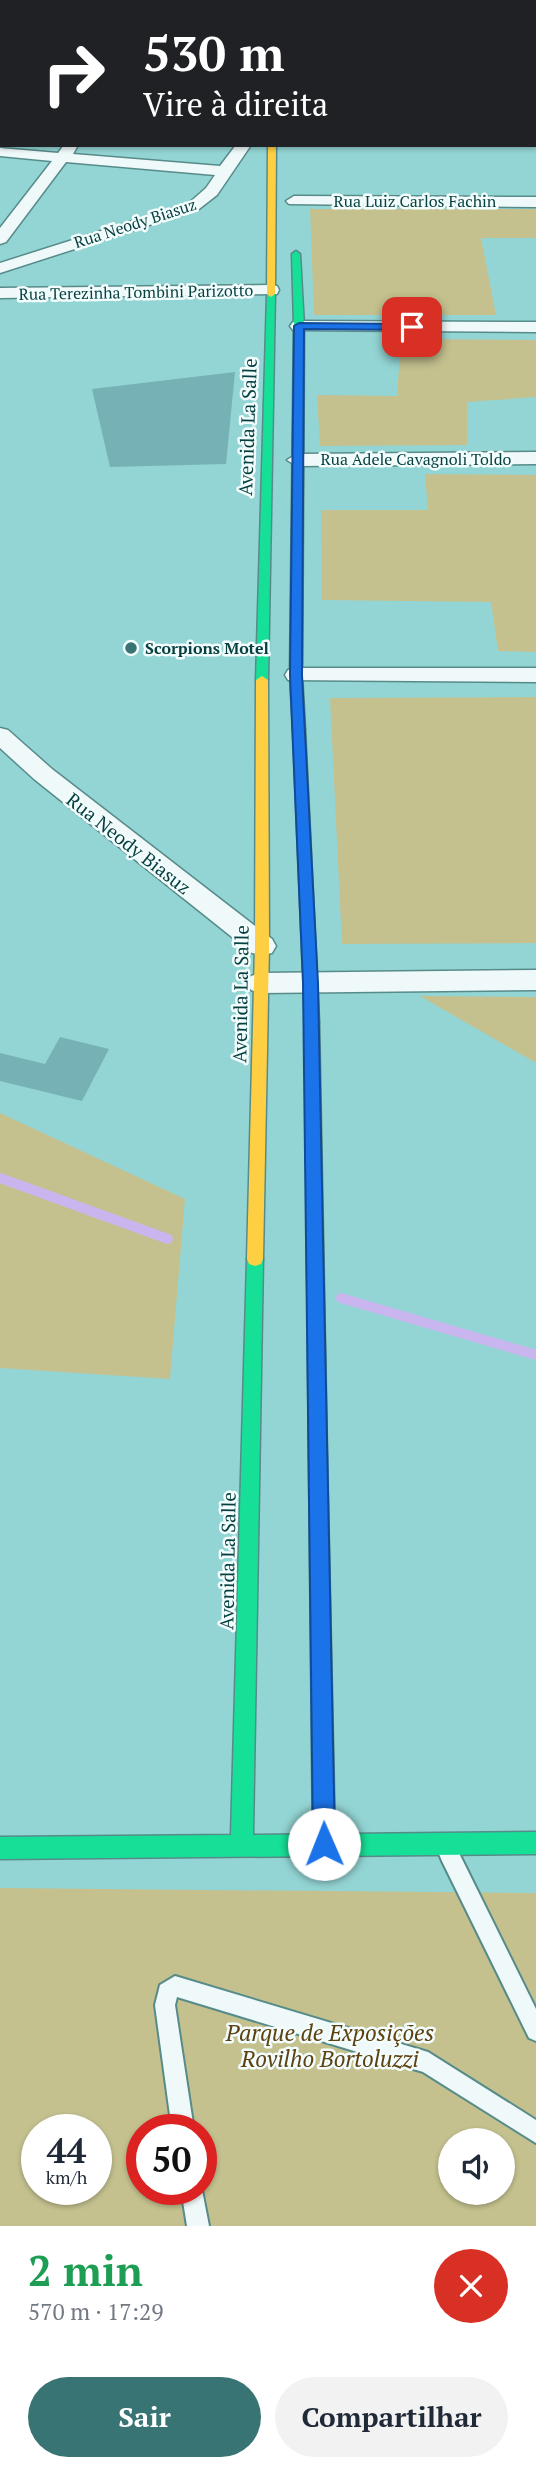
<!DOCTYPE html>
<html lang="pt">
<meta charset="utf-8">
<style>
:root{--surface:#fff;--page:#f2f2f3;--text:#1f2937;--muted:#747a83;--accent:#377473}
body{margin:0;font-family:"PT Serif",serif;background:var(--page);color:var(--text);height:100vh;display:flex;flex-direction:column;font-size:26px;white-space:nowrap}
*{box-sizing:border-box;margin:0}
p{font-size:23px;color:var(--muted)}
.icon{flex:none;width:38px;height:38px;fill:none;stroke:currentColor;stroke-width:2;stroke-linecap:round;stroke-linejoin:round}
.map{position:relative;height:2226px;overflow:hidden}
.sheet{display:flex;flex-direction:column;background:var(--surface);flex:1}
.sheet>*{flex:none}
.banner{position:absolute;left:0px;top:0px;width:537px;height:147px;box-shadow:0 2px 5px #0004;background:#202124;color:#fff;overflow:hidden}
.buttons{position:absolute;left:438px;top:2128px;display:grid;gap:14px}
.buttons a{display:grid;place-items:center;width:77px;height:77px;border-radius:50%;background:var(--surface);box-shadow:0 2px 5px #0004;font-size:35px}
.speed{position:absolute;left:21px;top:2114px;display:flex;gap:14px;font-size:35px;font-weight:700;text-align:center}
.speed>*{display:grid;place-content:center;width:91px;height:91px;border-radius:50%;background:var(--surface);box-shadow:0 2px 5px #0004;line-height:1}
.speed small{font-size:18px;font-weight:400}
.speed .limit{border:10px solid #d22;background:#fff;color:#111}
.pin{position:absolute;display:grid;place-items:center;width:60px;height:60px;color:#fff;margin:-30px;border-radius:14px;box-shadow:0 4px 10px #0006}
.me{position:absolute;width:77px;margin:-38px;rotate:359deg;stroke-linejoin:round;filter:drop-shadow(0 0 5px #0008)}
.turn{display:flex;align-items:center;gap:24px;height:147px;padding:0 28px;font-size:32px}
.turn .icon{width:91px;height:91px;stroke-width:2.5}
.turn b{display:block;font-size:49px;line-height:60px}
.round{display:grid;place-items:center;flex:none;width:74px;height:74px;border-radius:37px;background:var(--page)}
.summary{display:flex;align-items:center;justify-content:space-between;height:119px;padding:0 28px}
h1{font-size:42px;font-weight:600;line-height:52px;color:#1e9e55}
.button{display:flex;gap:14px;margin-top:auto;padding:14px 28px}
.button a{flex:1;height:80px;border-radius:42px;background:var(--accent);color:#fff;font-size:28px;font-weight:600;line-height:80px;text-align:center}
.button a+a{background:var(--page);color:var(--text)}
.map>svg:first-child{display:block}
</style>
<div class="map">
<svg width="536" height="2226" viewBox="0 0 536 2226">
<rect width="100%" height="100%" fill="#93d5d4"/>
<path fill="#75dedd" d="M0,0H253L2,2V39Z"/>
<path fill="#c4c18f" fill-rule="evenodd" d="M310,209H536V238H481L496,315H314Z
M401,339L536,340V397L467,402V445L320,446L317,395L397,396Z
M425,474L536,475V652L498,651L491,602L322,600L321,510H428Z
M536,697V943L342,944L330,698Z
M420,996L536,997V1063Z
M0,1113L185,1199L170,1379L0,1368Z
M0,1888L536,1893V2226H0ZM37,2130H96V2189H37ZM142,2130H201V2189H142ZM450,2140H502V2193H450Z"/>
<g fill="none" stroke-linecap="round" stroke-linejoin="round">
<path stroke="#c9b6ee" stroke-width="10" d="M0,1178L168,1239
M341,1298L536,1355"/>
</g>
<path fill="#76b1b6" d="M235,372L226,464L110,467L92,389Z
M60,1037L109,1049L82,1101L0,1081V1053L45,1064Z"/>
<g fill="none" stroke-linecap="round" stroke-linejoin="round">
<defs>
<path id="lane" d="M329,0H383L380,2Z
M449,1844L456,1847L536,2009V2041L529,2038L442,1861L439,1854L442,1847Z
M175,1976L428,2052L536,2120V2143L423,2072L177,1997L175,2005L194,2130H172L155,2005L160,1985Z
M201,2185L209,2226H187L181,2189H201Z"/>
<path id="street" d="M0,62H2V70H0Z
M64,145H78L73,154L220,166L236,145H251L217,195L199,209L0,273V263L189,203L206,188L215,175L66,162L6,242L0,244V228L52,161L0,156V148L58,153Z
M294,196L536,197V207L289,204L286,201Z
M271,285L277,286L279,290L277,294L0,298V288Z
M299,321L536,322V332L293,330L290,326L293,322Z
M536,452V464L297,466L287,460L297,454Z
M296,668H536V682L288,680L285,675L288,670Z
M0,728L8,730L52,769L272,939L276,946L272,953L262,955L252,953L34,779L0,748Z
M536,970V990L261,993L251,990L247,983L251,976L261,973Z"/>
<path id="fast" d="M296,251L300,254L304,326L302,675L305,729L299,733L293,729L290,675L294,326L292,254Z
M271,291L275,294L268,680L262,684L256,680L267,294Z
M312,1017L319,1022L327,1457L325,1463L318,1465L311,1463L309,1457L305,1022Z
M255,1252L261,1254L263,1259L253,1835L536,1832V1854L0,1859V1837L231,1835L247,1259L249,1254Z"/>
<path id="slow" d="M268,0H274V2H268Z
M268,145H276L275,294L271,297L267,294Z
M262,676L268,680L269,946L263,1259L261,1264L255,1266L249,1264L247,1259L255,946L256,680Z
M299,725L305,729L319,1022L312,1027L305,1022L293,729Z"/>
<path id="jam" d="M318,1449L325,1451L327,1457L335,1844L332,1852L324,1855L316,1852L313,1844L309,1457L311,1451Z"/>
</defs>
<use href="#lane" stroke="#578b8a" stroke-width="4"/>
<use href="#street" stroke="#578b8a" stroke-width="3"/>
<use href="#fast" stroke="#578b8a" stroke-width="3"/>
<use href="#slow" stroke="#578b8a" stroke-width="3"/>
<use href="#jam" stroke="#578b8a" stroke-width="3"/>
<use href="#lane" fill="#eff9f9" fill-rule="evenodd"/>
<use href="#street" fill="#eff9f9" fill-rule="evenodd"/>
<use href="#fast" fill="#16e098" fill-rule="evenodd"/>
<use href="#slow" fill="#ffcf43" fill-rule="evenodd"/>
<use href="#jam" fill="#f24e42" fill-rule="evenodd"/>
</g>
<path fill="#1a73e8" stroke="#114b97" stroke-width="2" d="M299,323L412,324L416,327L412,330L304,329L302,675L318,983L335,1844L331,1852L324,1855L316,1852L313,1844L303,983L290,675L294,326Z"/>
<circle fill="#377473" stroke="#f3fdfd" stroke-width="2.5" cx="131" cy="648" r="7"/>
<g text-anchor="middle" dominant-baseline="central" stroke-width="5" stroke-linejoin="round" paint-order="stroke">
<g font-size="16" fill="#063f3f" stroke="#f3fdfd">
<text x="415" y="201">Rua Luiz Carlos Fachin</text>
<text transform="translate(135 223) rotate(-18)">Rua Neody Biasuz</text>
<text transform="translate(136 292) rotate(-1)">Rua Terezinha Tombini Parizotto</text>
<text x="416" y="459">Rua Adele Cavagnoli Toldo</text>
</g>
<g font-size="16" font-weight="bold" fill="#063f3f" stroke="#f3fdfd" text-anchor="start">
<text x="145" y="648">Scorpions Motel</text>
</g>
<g font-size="19" fill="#063f3f" stroke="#f3fdfd">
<text transform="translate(247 427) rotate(-88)">Avenida La Salle</text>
<text transform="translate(129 843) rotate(38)">Rua Neody Biasuz</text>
<text transform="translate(240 994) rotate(-89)">Avenida La Salle</text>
<text transform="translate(227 1561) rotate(-89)">Avenida La Salle</text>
</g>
<g font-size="23" font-style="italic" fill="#5e4111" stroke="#f3fdfd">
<text x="330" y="2032">Parque de Exposições<tspan x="330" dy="26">Rovilho Bortoluzzi</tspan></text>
</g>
</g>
</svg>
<div class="buttons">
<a><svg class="icon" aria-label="sound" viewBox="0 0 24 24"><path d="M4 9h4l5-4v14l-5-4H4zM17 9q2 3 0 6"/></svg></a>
</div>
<div class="speed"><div>44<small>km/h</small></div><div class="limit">50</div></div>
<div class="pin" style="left:412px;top:327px;background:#d93025"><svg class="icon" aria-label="arrive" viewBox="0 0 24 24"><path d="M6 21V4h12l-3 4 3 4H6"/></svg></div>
<svg class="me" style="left:324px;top:1844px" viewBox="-20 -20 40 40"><circle r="19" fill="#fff"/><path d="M0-13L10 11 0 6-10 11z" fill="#1a73e8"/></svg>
<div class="banner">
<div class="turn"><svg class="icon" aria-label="right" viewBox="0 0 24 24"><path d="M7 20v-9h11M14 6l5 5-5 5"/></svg><div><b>530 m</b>Vire à direita</div></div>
</div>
</div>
<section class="sheet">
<div class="summary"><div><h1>2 min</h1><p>570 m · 17:29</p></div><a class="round" style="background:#d93025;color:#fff"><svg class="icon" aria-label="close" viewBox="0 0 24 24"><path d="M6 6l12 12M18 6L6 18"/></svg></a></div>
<div class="button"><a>Sair</a><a>Compartilhar</a></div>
</section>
